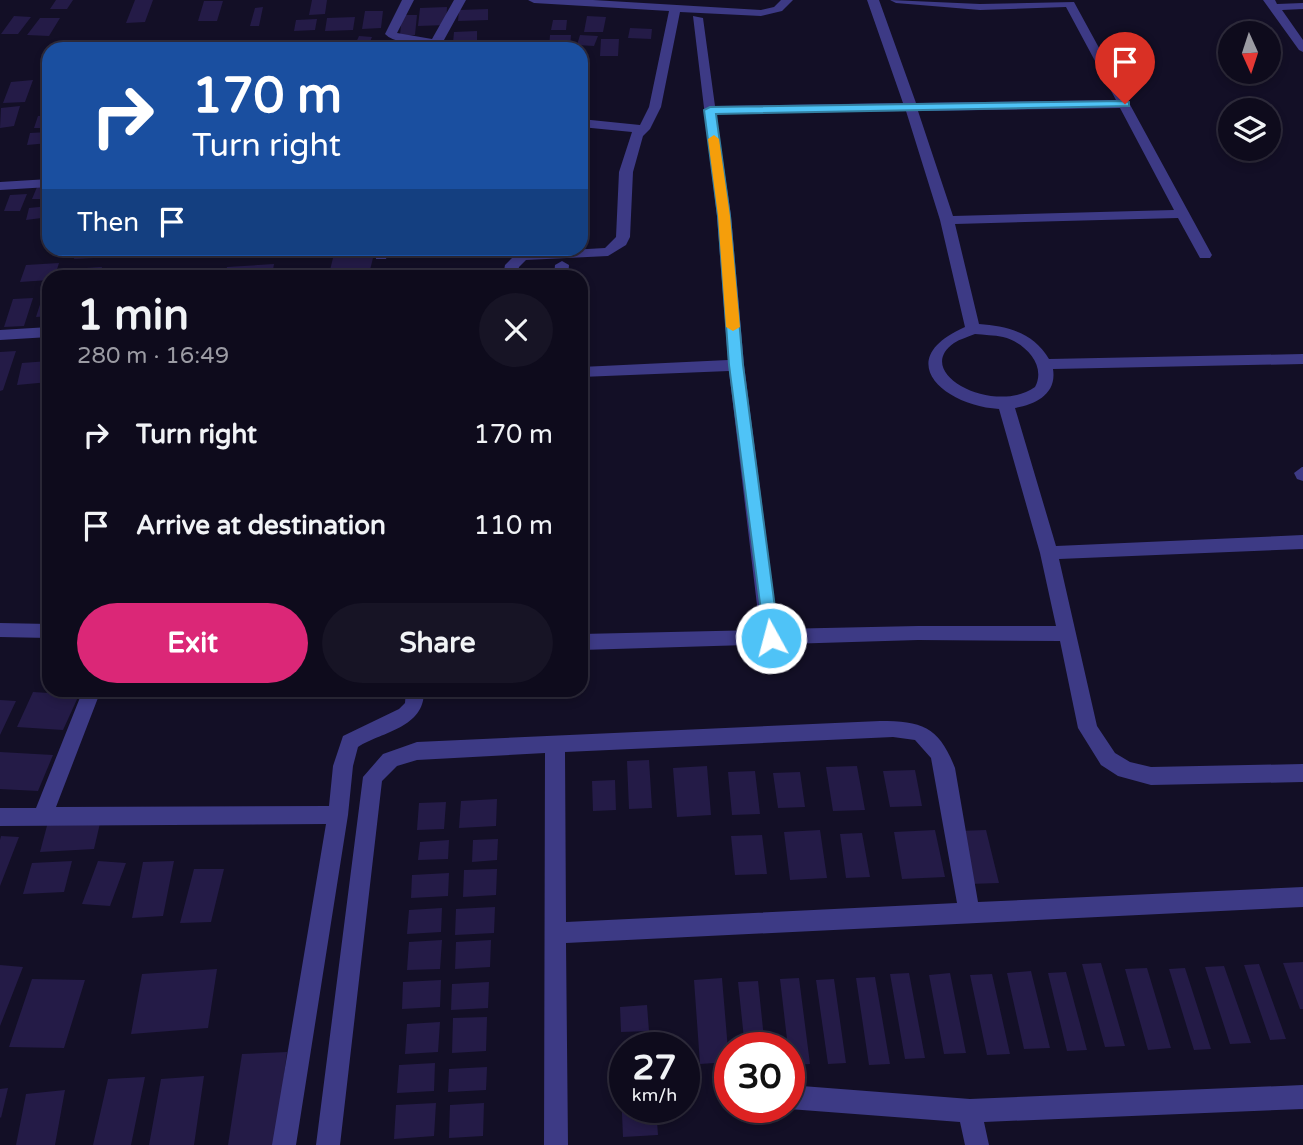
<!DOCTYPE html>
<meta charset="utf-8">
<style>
:root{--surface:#0e0b1c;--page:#171425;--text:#f1f3f6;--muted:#9b9ba3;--line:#2e2b3b;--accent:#db2777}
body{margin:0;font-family:"Varela Round",sans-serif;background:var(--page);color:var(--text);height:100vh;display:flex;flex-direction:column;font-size:26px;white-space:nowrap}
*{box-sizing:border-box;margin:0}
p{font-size:23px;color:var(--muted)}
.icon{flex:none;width:38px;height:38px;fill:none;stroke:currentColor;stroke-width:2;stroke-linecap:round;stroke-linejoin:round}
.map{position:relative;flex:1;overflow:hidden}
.drawer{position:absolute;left:42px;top:270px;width:546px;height:427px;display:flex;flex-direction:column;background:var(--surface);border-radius:21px;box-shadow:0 4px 10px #0003,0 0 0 2px var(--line)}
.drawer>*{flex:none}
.banner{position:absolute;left:42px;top:42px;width:546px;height:214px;border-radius:21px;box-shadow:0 4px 10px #0003,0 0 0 2px var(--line);background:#1a4fa0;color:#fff;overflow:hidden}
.needle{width:46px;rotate:177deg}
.tools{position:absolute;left:1218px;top:21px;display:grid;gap:14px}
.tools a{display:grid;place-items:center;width:63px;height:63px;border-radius:50%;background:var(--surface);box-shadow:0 4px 10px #0003,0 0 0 2px var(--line);font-size:35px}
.speed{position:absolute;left:609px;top:1032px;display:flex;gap:14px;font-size:35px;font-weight:700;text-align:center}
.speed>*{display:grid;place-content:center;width:91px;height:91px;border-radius:50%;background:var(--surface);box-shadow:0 4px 10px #0003,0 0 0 2px var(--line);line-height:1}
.speed small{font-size:18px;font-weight:400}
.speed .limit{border:10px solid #d22;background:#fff;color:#111}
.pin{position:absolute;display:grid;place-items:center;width:60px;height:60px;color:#fff;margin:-72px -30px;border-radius:50% 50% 50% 0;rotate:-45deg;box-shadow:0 0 7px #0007}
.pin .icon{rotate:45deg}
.me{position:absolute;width:77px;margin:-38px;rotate:353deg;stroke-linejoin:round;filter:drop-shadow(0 0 5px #0008)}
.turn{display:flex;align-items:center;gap:24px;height:147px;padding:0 35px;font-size:32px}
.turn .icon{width:91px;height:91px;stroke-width:2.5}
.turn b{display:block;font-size:49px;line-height:60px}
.then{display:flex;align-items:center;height:66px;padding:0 35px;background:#0003;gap:14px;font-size:26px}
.round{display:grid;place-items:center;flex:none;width:74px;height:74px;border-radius:37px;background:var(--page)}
.headline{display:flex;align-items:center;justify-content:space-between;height:119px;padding:0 35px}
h1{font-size:42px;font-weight:700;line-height:52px}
.button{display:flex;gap:14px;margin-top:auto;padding:14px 35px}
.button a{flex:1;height:80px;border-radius:42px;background:var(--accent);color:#fff;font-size:28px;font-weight:700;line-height:80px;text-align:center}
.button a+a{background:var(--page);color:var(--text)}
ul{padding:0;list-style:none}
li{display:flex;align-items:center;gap:21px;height:91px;padding:0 35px}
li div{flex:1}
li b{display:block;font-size:26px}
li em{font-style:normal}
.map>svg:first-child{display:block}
</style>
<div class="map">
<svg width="1303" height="1145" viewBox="0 0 1303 1145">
<rect width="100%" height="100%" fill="#130f26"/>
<path fill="#241b47" d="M56,0H73L67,9H50Z
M135,0H153L145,22L126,23Z
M312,0H327L325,14L309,15Z
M204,1H223L217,21H198Z
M263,7L259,26H250L255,8Z
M447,7L446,25L418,26L420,8Z
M488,9V20L458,21L459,10Z
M365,11H383L381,28L362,29Z
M402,15H417L415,35H400Z
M14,16L31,17L18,34H1Z
M587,16L606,17L603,32H584Z
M355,17L353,30L325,31L327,18Z
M40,18H60L49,36L27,35Z
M317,19L315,30L294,31L296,20Z
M553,20H567L566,30H551Z
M630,28L652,29L651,39L628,38Z
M477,31V42L453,43L454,32Z
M550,35H571L570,48H549Z
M580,35L598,36L594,46L577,45Z
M359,36L372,37L367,49H353Z
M601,39H619L618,56H600Z
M422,42V49H400V43Z
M33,80L25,102L3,103L11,82Z
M20,106L14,126L0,128L1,108Z
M38,116H49V128H34Z
M49,132V143L27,145L30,133Z
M48,149L49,177L40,178Z
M37,187H49V199H32Z
M27,194L20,211H4L10,195Z
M49,206V217L26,220L29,208Z
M78,248H96L94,258L74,259Z
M333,258H373L369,274H329Z
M59,263L55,276H49V280L20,282L26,265Z
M274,264L272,276H225L227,267Z
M102,267L99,276H84L86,268Z
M138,269L137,276H103L104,272Z
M414,271V276H385L386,272Z
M44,292H49V316L36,317Z
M33,298L24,326L4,327L13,299Z
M16,351L3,390L0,391V352Z
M49,361V382L17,385L22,363Z
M33,692L79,695L63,730L17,727Z
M0,700L16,701L0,735Z
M0,752L53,755L38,791L0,789Z
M649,760L652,808L629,809L627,761Z
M707,766L711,815L677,817L673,768Z
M857,766L865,810L833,811L826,767Z
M915,770L922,806L890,807L883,771Z
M755,771L760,814L732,815L728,772Z
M800,772L805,807L778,808L773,773Z
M615,780L616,810L593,811L592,781Z
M497,799L496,826L459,828L461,801Z
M446,802L444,829L417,830L419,803Z
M101,819L94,849L40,852L48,822Z
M820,830L827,878L790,880L784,832Z
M935,830L945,877L902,879L894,832Z
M986,830L999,883L969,884L958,831Z
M862,833L870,877L846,878L840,834Z
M762,835L767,874L735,875L731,836Z
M1,836L19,837L0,886V840Z
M498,839L497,860L472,862L473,840Z
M449,840L448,859L418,860L420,842Z
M72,861L64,892L23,894L32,863Z
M98,861L126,863L110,906L82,904Z
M174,861L163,916L132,918L143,862Z
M194,869H224L211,922L180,923Z
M497,869L496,895L463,897L464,870Z
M449,873L448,896L411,898L412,875Z
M495,907L494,933L455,935L456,909Z
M442,908L441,932L407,934L409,910Z
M442,940L440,969L407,970L409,942Z
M491,940L490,967L455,969L456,942Z
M1303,962V1009H1300L1283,963Z
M1101,963L1125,1046L1105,1047L1082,964Z
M1259,964L1286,1039L1270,1040L1244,965Z
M0,965L23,967L0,1026Z
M1224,966L1251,1043L1230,1044L1205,967Z
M1147,968L1171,1048L1148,1050L1125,969Z
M1185,968L1211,1049L1194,1050L1169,969Z
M217,969L208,1028L131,1034L142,974Z
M1031,971L1050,1048L1024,1049L1007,973Z
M1066,972L1087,1050L1067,1051L1048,973Z
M909,973L925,1058L905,1059L890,974Z
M950,973L966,1053L944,1054L929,975Z
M992,974L1010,1054L987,1055L970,975Z
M875,977L890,1064L869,1065L856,978Z
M722,978L729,1062L700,1064L694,980Z
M799,978L810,1064L790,1065L780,979Z
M32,979L85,980L64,1048L9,1047Z
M834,979L846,1063L828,1064L816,980Z
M441,980L440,1007L402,1009L403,982Z
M758,981L765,1048H745L738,982Z
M489,982L488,1008L451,1010L452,984Z
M647,1005L649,1031L621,1032L620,1007Z
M487,1017L486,1051L452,1053L453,1018Z
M440,1022L438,1052L405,1054L407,1024Z
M287,1052L275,1145H228L242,1054Z
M435,1063L434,1091L397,1093L399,1065Z
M487,1067L486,1090L448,1092L449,1069Z
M204,1076L194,1145H149L161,1079Z
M145,1077L131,1145H93L108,1079Z
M8,1088L1,1118L0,1117V1089Z
M65,1090L55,1145H16L26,1094Z
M621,1090H625V1108H656L658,1135L623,1137Z
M436,1103L434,1136L394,1139L396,1105Z
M484,1103L483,1136L449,1138L450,1105Z"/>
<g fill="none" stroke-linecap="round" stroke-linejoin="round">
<path fill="#3d3a85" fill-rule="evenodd" d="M402,0H414L397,33L432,39L454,0H466L439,49H419L421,43C408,42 394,43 385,34Z
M528,0H593L761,10L774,7L781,0H793L782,11L761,16L680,12L661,107L650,129L643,136L633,172L630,237L626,245L608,256L526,260L519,267L517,276H503L505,265L517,253L605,248L616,237L619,172L632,132L581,127V119L640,125L649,107L669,11L534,3Z
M867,0H879L916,103L1116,100L1066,7L980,10L896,3L890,0L980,4L1074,2L1212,255L1210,258H1200L1178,218L955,224L979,324C1008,326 1034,333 1049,359L1303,354V364L1053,369C1057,394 1036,404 1015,408L1056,546L1303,535V549L1059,559L1097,726L1115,753L1130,762L1151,767L1303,764V782L1151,785L1118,776L1101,765L1078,728L1060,641L918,640L581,650V634L760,630L729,371L581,377V367L728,360L717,216L693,16L703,18L715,106L903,103ZM1120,108L1174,210L953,216L918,111ZM906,111L940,220L965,327C890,360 945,406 999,409L1040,553L1056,626H918L778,629L744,365L731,216L716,114ZM975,334C984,335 994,335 1003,337C1024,342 1047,365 1035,387C995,416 911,373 954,343C960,339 968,337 975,334Z
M1263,0H1275L1277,4L1303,3V9L1282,10L1303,40V52L1299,50Z
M49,179V187L0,190V182Z
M126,248H140L137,256H127Z
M376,248H390L386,259H376Z
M562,261L569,265L568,276H554L555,265Z
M49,327V337L0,340V330Z
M1302,467H1303V481L1297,479L1294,473Z
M0,623L49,624V638L0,637Z
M83,690H101L56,807L329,806L333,766L343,736L399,709L405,703L406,690H424C425,728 384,731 358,747L353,766L348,815L296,1145H272L326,824L0,826V808H36Z
M880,721C923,721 939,727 955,768L978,902L1303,887V907L566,943L568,1145H544L545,753L417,760L397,766L382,781L340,1145H316L363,777L383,754L417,742ZM893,737L915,740L931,758L957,903L566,922L565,752Z
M789,1085L970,1099L1303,1085V1109L984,1122L989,1145H965L960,1122L789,1109L787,1108H789Z"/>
</g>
<path fill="#4fc3f7" stroke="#337fa1" stroke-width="2" d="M1125,101L1129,102V106L716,114L730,216L743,365L779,638L776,642H765L729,365L718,216L704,110L710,107Z"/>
<path fill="#f59e0b" d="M714,135L719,139L730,216L740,327L733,331L726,327L718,216L708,139Z"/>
</svg>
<div class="tools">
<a><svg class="needle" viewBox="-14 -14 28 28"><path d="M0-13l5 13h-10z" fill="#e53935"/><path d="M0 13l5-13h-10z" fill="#9b9ba3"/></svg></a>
<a><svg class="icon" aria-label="layers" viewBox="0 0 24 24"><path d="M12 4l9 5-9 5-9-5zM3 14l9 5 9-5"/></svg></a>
</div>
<div class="speed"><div>27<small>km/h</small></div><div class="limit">30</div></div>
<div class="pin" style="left:1125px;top:104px;background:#d93025"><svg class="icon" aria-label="arrive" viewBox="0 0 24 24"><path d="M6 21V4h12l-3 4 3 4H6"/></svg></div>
<svg class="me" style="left:771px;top:638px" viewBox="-20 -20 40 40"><circle r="17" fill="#4fc3f7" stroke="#fff" stroke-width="3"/><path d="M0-11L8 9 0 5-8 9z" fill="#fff"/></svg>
<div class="banner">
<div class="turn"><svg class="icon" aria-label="right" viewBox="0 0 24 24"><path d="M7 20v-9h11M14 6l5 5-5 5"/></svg><div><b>170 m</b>Turn right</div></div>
<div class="then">Then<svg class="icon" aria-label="arrive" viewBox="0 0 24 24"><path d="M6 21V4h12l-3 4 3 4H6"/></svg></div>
</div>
<section class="drawer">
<div class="headline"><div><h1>1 min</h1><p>280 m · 16:49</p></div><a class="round"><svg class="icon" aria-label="close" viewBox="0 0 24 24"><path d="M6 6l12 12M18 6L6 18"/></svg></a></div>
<ul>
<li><svg class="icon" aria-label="right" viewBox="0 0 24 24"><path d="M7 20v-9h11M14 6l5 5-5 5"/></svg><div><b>Turn right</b></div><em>170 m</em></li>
<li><svg class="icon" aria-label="arrive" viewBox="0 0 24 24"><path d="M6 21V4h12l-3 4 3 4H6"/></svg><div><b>Arrive at destination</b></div><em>110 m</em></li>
</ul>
<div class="button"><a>Exit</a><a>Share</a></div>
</section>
</div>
